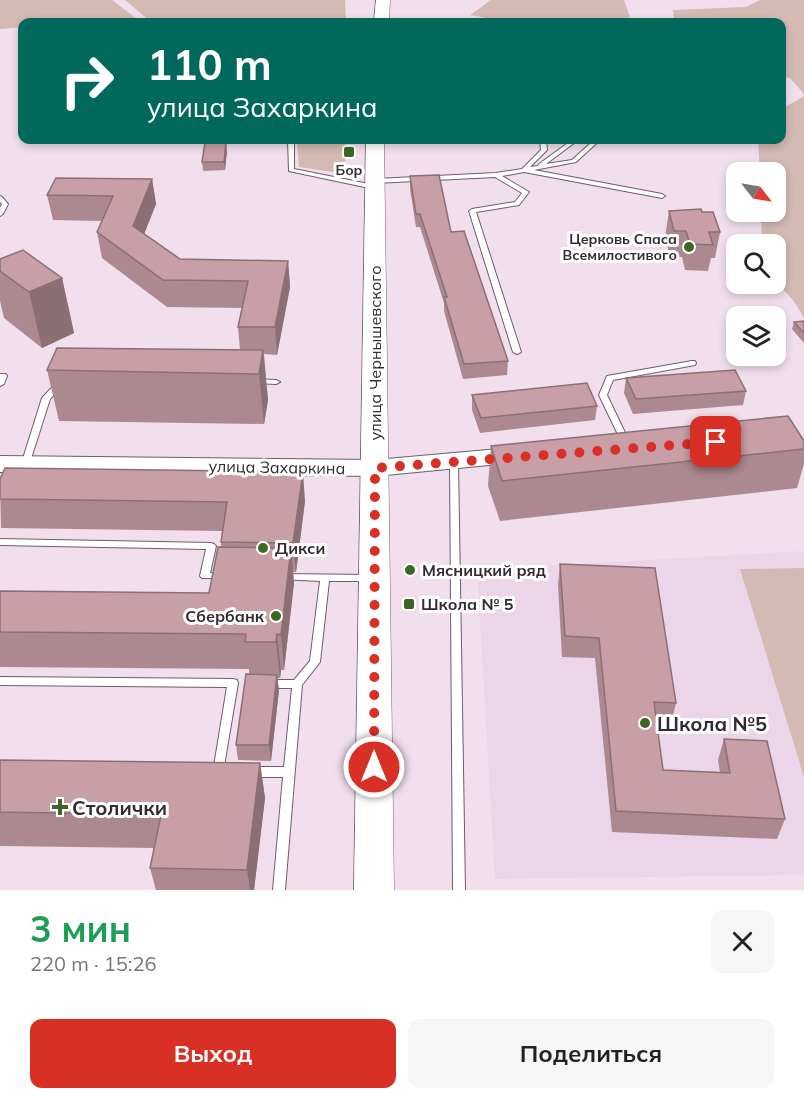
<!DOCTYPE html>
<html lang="ru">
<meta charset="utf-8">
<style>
:root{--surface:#fff;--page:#f6f6f6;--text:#222;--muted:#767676;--accent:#d93025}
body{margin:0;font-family:Mulish,sans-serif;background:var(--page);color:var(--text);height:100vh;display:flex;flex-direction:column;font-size:22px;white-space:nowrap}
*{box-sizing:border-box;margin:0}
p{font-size:20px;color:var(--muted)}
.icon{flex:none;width:33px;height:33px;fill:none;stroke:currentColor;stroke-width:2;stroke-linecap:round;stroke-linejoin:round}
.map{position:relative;height:890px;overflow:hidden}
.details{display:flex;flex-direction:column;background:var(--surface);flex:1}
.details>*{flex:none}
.top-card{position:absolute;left:18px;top:18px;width:768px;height:126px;border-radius:12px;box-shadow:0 3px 9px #0003;background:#00695c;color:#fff;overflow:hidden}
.needle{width:39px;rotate:121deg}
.tools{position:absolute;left:726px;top:162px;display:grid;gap:12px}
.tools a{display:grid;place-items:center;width:60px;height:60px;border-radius:12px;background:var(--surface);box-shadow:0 3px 9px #0003;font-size:30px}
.pin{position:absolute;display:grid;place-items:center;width:51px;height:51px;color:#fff;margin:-26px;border-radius:12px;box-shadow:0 3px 9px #0006}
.me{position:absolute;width:66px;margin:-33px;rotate:0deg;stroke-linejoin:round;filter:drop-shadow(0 0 4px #0008)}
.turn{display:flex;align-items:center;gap:21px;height:126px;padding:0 30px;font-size:27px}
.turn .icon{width:78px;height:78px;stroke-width:2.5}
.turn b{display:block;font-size:42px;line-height:51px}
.round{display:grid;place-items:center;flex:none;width:63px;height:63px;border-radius:12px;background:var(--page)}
.overview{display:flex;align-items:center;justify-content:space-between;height:102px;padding:0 30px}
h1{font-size:36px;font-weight:700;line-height:45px;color:#1e9e55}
.cta{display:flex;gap:12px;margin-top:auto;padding:12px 30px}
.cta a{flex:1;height:69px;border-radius:12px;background:var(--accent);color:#fff;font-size:24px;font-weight:700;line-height:69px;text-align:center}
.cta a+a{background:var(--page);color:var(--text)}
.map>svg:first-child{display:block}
</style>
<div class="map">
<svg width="804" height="890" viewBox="0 0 804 890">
<rect width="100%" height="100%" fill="#f1dfee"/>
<path fill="#ecd4e9" d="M804,551V875L495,879L477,570Z"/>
<path fill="#d4bab3" d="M0,0H112L141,22H22V27L0,29Z
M125,0H345L346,22H151Z
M491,0H624L630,17L621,22H508L470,15Z
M760,0H804V94L790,78L782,77V22H674L673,10L746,7Z
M804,96V318L793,300L776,282V244H762L761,212H776V172H760L758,140H782V109Z
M302,140H346L345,174L299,167L297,142Z
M804,568V777L740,569Z"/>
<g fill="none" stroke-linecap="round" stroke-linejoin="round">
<defs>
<path id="lane" d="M288,140H294V169L374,185L377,187L374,189L289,171Z
M540,140H546L547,150L530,167L538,166L539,164L572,140H578L546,164L572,160L594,140H600L576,162L534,170L662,194L665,196L662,198L524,172L502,176L529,192L519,205L476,212L521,352L517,354L513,352L469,211L472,209L515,202L522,193L495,177L375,183L372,181L375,179L496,173L522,169L541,150Z
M0,196L2,197L8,204L3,214L0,216V208L2,204L0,202Z
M692,361H695L696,363L695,365L613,380L607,395L629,441L625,444L622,443L599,395L607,376Z
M0,374H6L7,376L4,384L0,386Z
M252,379L276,380L280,382L276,384L255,383H252L251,381Z
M57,382H60L64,384L50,399L29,465L25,468L22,467L21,465L42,398Z
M454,458L458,461L465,890H453L450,461Z
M0,539L211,543L214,544L216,546L210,573L225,574L227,576L225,578H202L200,576L206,549L0,545Z
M283,574L369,575L372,576L374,578L372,580L369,581H329L320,662L302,685L285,890H273L283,777H252L248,775L247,772L248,769L252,767H284L292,688H268L264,687L263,684L264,681L268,680H294L310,661L320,581L280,579L278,577L280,575Z
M0,677L233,679L237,680L238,683L223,772L222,775L218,777L214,775L213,772L227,687L0,685Z"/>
<path id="secondary" d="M522,447L531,449L534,455L531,461L375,476L0,472V456L375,460Z"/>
<path id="primary" d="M376,0H390L389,22H374Z
M366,140H384L394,890H354Z"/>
</defs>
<use href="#lane" stroke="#6d5d6a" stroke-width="2"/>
<use href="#secondary" stroke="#6d5d6a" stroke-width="2"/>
<use href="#primary" stroke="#6d5d6a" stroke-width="1"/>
<use href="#lane" fill="#fff" fill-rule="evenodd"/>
<use href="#secondary" fill="#fff" fill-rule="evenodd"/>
<use href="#primary" fill="#fff" fill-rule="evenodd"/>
</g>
<path fill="#ac8890" d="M227,151L225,170L203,171L202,162Z
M410,176L451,232L508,361L507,375L463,379L444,311V303L420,227H416L410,189Z
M152,179L156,204L144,234L180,259L288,261L290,287L277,355L264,354L268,400L264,424L59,421L47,370L240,350L238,327L242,308L167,307L102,258L97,232L102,221L53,220L47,195Z
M669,211L702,212L720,232L715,258H711L708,271L685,270L682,257H670L665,237Z
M0,259L62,278L74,333L42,348L4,318L0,301Z
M804,321V343L792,329L794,322Z
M626,378L746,391L743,405L633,414L624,393Z
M472,395L597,406L595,420L480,433L472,410Z
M804,441V464L797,488L500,521L488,486L491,446Z
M0,479L305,501L296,572H293L294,583L284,670H281L280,678H277L279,690L271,761L238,760L236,745L249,674V669L0,667V591L209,593L221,547V542L222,531L1,528Z
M560,564L676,703L671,724L656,723L663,770L720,772L718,760L724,739L785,819L777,839L612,832L595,658L562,657L558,585Z
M0,760L260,763L265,798L254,890H156L150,868L154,848L0,846Z"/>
<path fill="#8c6f75" d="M226,142L227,151L225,170L224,162Z
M152,179L156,204L137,252L133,226Z
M288,261L290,287L277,355L275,327Z
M62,278L74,333L42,348L29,292Z
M263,350L268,400L264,424L259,374Z
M303,472L305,501L296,572L293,543Z
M291,548L294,583L284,670L281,635Z
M277,634L281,670L280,678L276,642Z
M277,675L279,690L271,761L269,745Z
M260,763L265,798L254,890H250L247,870Z"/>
<path fill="#c89ea7" stroke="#8c6f75" stroke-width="1.5" d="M205,142H226L224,162H202Z
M439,175L451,232L464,231L508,361L464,364L444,297H447L420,214H416L410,176Z
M56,178L152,179L133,226L180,259L288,261L275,327H238L248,281L163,280L97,232L113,196L47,195Z
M701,209L702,212H713L720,232H709L713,245L690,244L686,231H674L669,211Z
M23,250L62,278L29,292L0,271V259Z
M804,321V333L794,322Z
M57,348L263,350L259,374L47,370Z
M735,370L746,391L636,399L626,378Z
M587,383L597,406L481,418L472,395Z
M788,416L804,441V449L502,481L491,446Z
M5,468L303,472L293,543L221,542L227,502L0,499V479Z
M218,547L291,548L281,635L277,634L276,642H245L246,634L0,632V591L209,593Z
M560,564L655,568L676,703L654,702L663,770L730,773L724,739L767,741L785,819L616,811L599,638L565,636Z
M246,674L277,675L269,745H236Z
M0,760L260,763L247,870L150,868L161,815L0,812Z"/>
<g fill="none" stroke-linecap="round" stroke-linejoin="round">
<path stroke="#d93025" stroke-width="10" stroke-dasharray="0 18" d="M374,767L375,468L716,442"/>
</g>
<g fill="#3d6724" stroke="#fff" stroke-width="2">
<rect x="343" y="146" width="12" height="12" rx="3"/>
<circle cx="689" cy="247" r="6"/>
<circle cx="263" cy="548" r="6"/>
<circle cx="410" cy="570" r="6"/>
<rect x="403" y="598" width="12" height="12" rx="3"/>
<circle cx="276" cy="616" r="6"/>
<circle cx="645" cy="723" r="6"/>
<path d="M57 798h6v6h6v6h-6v6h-6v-6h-6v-6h6z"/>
</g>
<g text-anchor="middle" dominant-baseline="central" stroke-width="6" stroke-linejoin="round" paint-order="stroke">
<g font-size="14" font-weight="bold" fill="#322b31" stroke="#fff">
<text x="349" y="170">Бор</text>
<text x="677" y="239" text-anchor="end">Церковь Спаса<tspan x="677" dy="16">Всемилостивого</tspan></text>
</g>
<g font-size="16" fill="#322b31" stroke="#fff">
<text transform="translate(375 353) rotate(-90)">улица Чернышевского</text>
<text transform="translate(277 467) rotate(1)">улица Захаркина</text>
</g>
<g font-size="16" font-weight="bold" fill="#322b31" stroke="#fff" text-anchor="start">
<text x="275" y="548">Дикси</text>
<text x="422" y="570">Мясницкий ряд</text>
<text x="421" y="604">Школа № 5</text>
<text x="264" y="616" text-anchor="end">Сбербанк</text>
</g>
<g font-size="20" font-weight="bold" fill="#322b31" stroke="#fff" text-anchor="start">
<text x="657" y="723">Школа №5</text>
<text x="72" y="807">Столички</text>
</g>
</g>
</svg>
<div class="tools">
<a><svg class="needle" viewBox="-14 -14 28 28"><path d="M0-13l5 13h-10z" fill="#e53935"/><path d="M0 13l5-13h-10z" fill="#767676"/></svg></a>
<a><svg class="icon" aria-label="search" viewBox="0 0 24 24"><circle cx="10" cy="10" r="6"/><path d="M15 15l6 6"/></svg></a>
<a><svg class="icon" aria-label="layers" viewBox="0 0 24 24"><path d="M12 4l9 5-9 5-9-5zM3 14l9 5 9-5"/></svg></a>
</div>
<div class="pin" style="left:716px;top:442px;background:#d93025"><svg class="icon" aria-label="arrive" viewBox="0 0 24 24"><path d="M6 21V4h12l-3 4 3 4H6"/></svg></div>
<svg class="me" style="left:374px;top:767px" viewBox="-20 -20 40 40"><circle r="17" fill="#d93025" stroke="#fff" stroke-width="3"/><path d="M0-11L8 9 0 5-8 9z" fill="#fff"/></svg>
<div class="top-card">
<div class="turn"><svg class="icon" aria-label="right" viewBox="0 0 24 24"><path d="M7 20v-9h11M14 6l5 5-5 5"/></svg><div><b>110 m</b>улица Захаркина</div></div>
</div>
</div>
<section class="details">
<div class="overview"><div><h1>3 мин</h1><p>220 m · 15:26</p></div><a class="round"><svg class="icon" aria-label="close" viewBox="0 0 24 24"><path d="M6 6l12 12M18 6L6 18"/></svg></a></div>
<div class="cta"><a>Выход</a><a>Поделиться</a></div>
</section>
